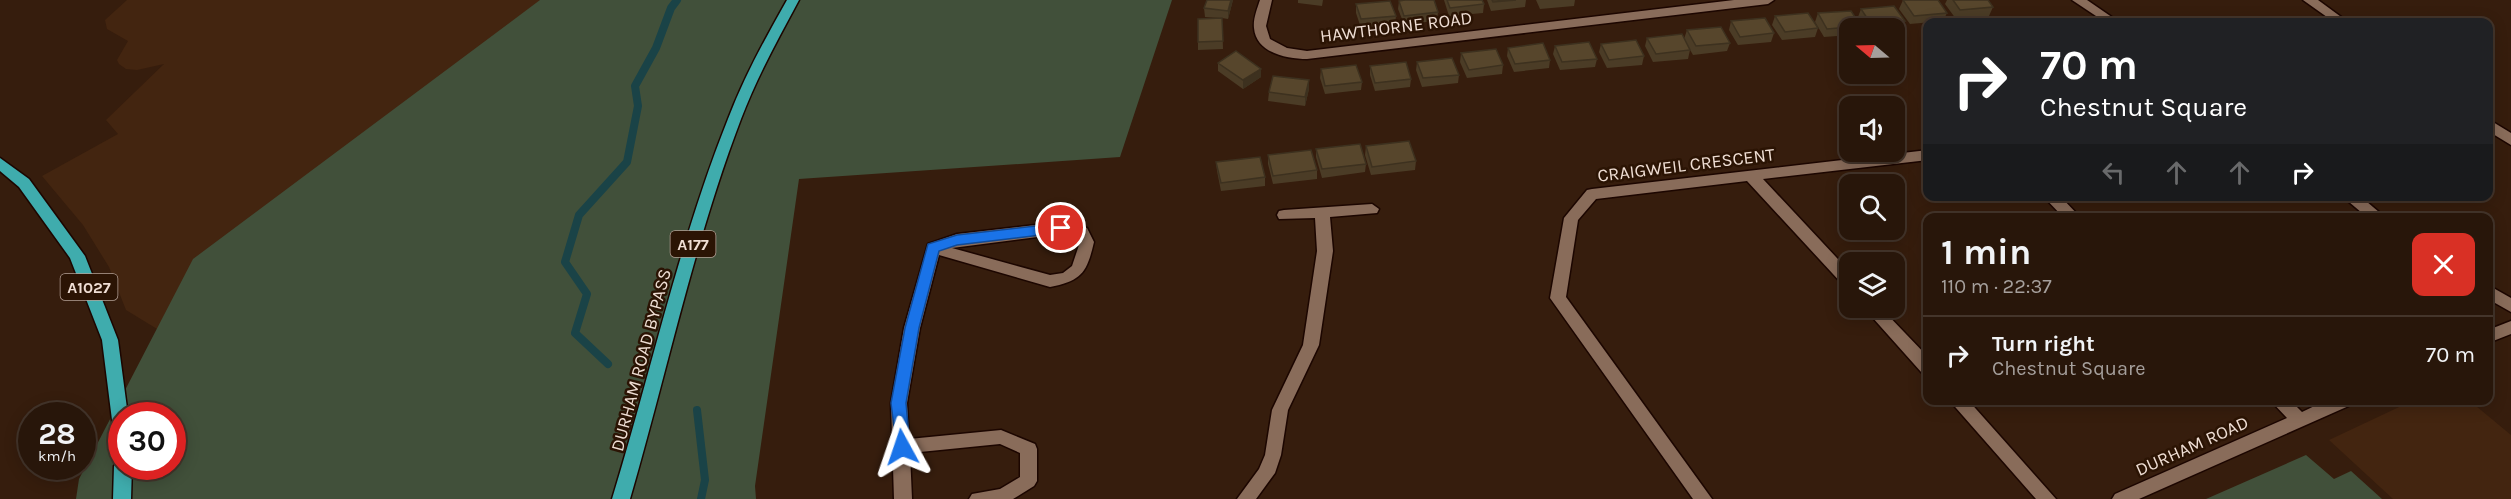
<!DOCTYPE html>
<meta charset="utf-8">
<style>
:root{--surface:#28160a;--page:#301f13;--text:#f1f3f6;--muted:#a59f9c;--line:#44352b}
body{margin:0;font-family:Karla,sans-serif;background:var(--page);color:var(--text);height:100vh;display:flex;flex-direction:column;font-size:22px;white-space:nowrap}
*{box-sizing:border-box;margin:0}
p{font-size:20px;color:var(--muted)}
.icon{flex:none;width:33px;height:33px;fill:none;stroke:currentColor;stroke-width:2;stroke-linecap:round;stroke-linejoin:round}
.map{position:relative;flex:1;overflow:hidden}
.side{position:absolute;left:1923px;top:213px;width:570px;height:192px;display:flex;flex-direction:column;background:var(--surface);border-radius:12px;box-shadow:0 3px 15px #0003,0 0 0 2px var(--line)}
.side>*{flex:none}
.hud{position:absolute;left:1923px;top:18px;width:570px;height:183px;border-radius:12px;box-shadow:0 3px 15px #0003,0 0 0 2px var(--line);background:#202124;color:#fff;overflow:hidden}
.needle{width:39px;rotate:289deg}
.controls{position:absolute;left:1839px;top:18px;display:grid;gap:12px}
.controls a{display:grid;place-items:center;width:66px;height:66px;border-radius:12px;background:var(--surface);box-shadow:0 3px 15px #0003,0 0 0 2px var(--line);font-size:30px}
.speed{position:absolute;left:18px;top:402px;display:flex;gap:12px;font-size:30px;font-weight:700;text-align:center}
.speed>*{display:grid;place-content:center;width:78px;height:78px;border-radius:50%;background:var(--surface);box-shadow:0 3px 15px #0003,0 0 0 2px var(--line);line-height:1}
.speed small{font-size:15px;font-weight:400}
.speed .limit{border:9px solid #d22;background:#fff;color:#111}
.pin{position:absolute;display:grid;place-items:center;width:51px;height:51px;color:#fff;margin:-26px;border:3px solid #fff;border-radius:50%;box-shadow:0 2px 6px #0007}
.me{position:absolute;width:66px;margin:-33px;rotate:355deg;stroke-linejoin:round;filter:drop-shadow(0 0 4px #0008)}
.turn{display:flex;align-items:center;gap:21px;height:126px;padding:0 18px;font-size:27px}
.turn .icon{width:78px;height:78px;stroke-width:2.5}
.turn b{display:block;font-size:42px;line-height:51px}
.lanes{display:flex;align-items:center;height:57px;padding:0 18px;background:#0003;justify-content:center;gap:30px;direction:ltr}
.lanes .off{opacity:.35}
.round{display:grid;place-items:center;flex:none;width:63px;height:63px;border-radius:12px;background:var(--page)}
.head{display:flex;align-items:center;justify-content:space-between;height:102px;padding:0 18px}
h1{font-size:36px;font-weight:700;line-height:45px}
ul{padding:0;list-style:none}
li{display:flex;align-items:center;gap:18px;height:78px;padding:0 18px;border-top:2px solid var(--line)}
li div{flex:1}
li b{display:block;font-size:22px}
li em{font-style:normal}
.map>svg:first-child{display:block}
</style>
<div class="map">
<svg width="2511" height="499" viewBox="0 0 2511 499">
<rect width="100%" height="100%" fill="#361d0d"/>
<path fill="#432510" d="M127,0H615L203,357L126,310L109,267L83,225L42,176L118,134L106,120L164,64L137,70L126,69L119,64L117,60L128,41L107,29L105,20Z
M2414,400L2470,401L2511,435V499H2393L2329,440Z"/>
<path fill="#41503a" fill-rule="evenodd" d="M540,0H1172L1120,157L799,179L755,486L756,499H76L79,479L193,259ZM122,416H172V466H122Z
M2306,455L2334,479L2351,471L2382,499H2206Z"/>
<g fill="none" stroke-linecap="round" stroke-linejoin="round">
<path stroke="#1a4347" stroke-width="8" d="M608,364L575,333L587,294L565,262L579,215L627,162L638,106L635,86L656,48L671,8L677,0
M697,410L705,480L701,499"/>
<defs>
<path id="minor" d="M1260,0H1272L1266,26L1270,39L1287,48L1307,51L1734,0H1774L1768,4L1307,59C1287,59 1256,53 1254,28C1253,19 1257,9 1260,0Z
M2072,0H2087L2119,22H2105Z
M2303,0H2318L2348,22H2334Z
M2488,119L2511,133V145L2488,131Z
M1928,150V160L1763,179L1850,272V289L1845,287L1747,181L1596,199L1578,220L1566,297L1712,499H1693L1550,298L1564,218L1587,190L1592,189Z
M2043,196H2060L2081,218H2064Z
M2342,196H2360L2386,218H2368Z
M1372,204L1379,209L1377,213L1330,217L1333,251L1319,345L1288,410L1281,455L1275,473L1256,499H1237L1259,469L1265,455L1272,410L1303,345L1317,251L1315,218L1279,219L1277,215L1279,211L1284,210Z
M1061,222L1087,228L1094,242C1087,272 1082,281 1050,287L939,255L920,328L907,403L909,439L1001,430L1035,444L1037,449V481L1034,486L1013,499H969L972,494L1000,489L1020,477V453L1000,444L910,453L912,499H894L891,403L904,328L928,244L957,234ZM1061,234L1077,237L1080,242L1072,266L1063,273L1050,275L952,248Z
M2488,285L2511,298V312L2488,299Z
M1864,308H1881L1928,357V374L1922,373Z
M2511,321V334L2488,343V330Z
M1949,400H1968L2056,499H2036Z
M2270,400H2290L2302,412L2327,400H2353L2351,405L2139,499H2112L2115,494L2287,418Z"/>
<path id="major" d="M787,0H799C778,39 757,77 741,119C694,242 667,372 630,499H612C651,372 679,242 728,119C744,77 765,39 787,0Z
M0,158L29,179L85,256L118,340L128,416H122V443L116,441L114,436L102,340L70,258L19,187L0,171Z
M122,459V466H132L131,499H113L114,466L117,461Z"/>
</defs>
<use href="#minor" stroke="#1c0600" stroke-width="3"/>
<use href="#major" stroke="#1c0600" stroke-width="3"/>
<use href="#minor" fill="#896c5a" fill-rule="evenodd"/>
<use href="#major" fill="#3facad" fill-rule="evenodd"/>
</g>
<path fill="#4b3c26" d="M1233,0L1228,19L1222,18L1223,49L1198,50V42L1220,18L1205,17L1204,8Z
M1298,0H1323L1322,6L1298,3Z
M1444,0H1482L1484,4L1483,13L1449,16Z
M1487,0H1526L1525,7L1491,11Z
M1536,0H1575L1574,6L1540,9Z
M1903,0L1947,13L1943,21L1910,24L1899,9Z
M1947,0H1988L1993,7L1989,16L1956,19L1945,4Z
M1399,1L1438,12L1437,21L1404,24L1398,9Z
M1356,4L1396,16L1395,24L1361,28L1356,13Z
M1861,9L1905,21L1901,29L1865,28L1858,17Z
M1818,13L1861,26L1860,28H1850V35L1824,37L1815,22Z
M1775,16L1818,28L1815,37L1782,40L1772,25Z
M1731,21L1774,33L1771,42L1738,45L1729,30Z
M1687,30L1730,43L1727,51L1693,55L1684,39Z
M1647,38L1690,50L1688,59L1653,62L1645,46Z
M1601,44L1644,56L1642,65L1607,68L1599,52Z
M1555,46L1597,59L1595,67L1560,70L1553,54Z
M1508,48L1550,60L1549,68L1514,72L1507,56Z
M1461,53L1503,65L1502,74L1467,78L1460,62Z
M1417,62L1459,75L1458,83L1422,87L1416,70Z
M1218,63L1261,77L1243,89L1218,71Z
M1370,66L1411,79L1410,87L1375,91L1370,75Z
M1321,69L1362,82L1361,90L1325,94L1320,78Z
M1309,80V89L1305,106L1268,101L1269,92Z
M1366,146L1416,161L1415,170L1371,175L1365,155Z
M1316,149L1366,164L1365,172L1322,178L1316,157Z
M1268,155L1317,170V179L1273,184L1268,164Z
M1216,162L1265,177V186L1221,191L1217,171Z"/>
<path fill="#3d311f" d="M1231,0H1233L1228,19V11Z
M1261,69V77L1243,89V80Z
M1309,80V89L1305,106V97Z"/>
<path fill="#57462c" stroke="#3d311f" stroke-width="1.5" d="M1207,0H1231L1228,11L1204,8Z
M1405,0H1434L1438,12L1404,16L1399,1Z
M1447,0H1482L1484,4L1450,8Z
M1492,0H1516L1493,2Z
M1903,0H1938L1947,13L1914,16Z
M1953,0H1988L1993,7L1960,10Z
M1390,1L1396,16L1361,19L1356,4Z
M1894,6L1905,21L1871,24L1861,9Z
M1851,11L1861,26L1827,29L1818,13Z
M1808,13L1818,28L1785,32L1775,16Z
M1222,18L1223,41L1198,42V19Z
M1765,18L1774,33L1740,37L1731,21Z
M1721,27L1730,43L1696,46L1687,30Z
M1682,34L1690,50L1656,54L1647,38Z
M1636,40L1644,56L1609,60L1601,44Z
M1589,42L1597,59L1562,62L1555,46Z
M1543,43L1550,60L1515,64L1508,48Z
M1496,49L1503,65L1469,70L1461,53Z
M1236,51L1261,69L1243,80L1218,63Z
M1452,58L1459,75L1423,78L1417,62Z
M1406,62L1411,79L1375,83L1370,66Z
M1356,65L1362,82L1325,86L1321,69Z
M1273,76L1309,80L1305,97L1269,92Z
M1409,141L1416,161L1372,167L1366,146Z
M1360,144L1366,164L1322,169L1316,149Z
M1311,150L1317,170L1273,176L1268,155Z
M1260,157L1265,177L1221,183L1216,162Z"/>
<path fill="#1a73e8" stroke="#114b97" stroke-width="1.5" d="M1061,223L1068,228L1066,232L957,245L939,251L919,328L906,403L910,447L908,451L902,453L897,451L891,403L905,328L928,244L957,235Z"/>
<g text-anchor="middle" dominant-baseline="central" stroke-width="5" stroke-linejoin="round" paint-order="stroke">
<g fill="#2b1404" stroke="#b4a196" stroke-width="1.5">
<rect x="670.5" y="231" width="45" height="26" rx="4.5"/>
<rect x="60.5" y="274" width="57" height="26" rx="4.5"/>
</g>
<g font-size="16" font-weight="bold" fill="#efded4">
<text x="693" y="244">A177</text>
<text x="89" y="287">A1027</text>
</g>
<g font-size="18" fill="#efded4" stroke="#2b1404">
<text transform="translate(1396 27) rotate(-7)">HAWTHORNE ROAD</text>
<text transform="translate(1686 165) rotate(-7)">CRAIGWEIL CRESCENT</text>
<text transform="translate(641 360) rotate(-75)">DURHAM ROAD BYPASS</text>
<text transform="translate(2192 446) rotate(-24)">DURHAM ROAD</text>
</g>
</g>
</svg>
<div class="controls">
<a><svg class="needle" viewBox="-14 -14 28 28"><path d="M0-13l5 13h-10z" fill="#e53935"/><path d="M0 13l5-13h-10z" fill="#a59f9c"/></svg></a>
<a><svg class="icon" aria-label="sound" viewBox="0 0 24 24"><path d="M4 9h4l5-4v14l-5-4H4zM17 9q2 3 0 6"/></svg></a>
<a><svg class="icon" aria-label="search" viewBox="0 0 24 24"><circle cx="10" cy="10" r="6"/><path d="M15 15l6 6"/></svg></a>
<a><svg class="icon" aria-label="layers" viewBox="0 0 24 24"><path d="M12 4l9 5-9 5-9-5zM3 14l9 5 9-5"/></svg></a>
</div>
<div class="speed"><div>28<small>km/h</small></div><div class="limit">30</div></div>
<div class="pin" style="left:1061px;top:228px;background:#d93025"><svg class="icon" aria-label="arrive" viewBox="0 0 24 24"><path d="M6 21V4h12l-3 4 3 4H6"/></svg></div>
<svg class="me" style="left:902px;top:447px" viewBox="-20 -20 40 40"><path d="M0-17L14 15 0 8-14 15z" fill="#1a73e8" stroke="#fff" stroke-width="4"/></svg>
<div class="hud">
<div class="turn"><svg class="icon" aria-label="right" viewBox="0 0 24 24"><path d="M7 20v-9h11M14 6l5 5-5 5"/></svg><div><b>70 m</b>Chestnut Square</div></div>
<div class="lanes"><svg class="icon off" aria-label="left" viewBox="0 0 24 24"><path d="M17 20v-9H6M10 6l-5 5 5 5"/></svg><svg class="icon off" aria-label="ahead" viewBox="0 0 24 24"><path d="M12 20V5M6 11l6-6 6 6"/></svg><svg class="icon off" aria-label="ahead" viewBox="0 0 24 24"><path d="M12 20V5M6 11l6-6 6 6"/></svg><svg class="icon" aria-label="right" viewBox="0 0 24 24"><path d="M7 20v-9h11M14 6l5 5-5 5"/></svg></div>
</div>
<section class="side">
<div class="head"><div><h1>1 min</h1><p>110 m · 22:37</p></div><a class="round" style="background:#d93025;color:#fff"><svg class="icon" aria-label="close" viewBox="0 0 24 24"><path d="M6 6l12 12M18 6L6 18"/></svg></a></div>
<ul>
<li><svg class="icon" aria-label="right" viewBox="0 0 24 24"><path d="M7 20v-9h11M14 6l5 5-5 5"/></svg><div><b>Turn right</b><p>Chestnut Square</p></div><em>70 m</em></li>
</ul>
</section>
</div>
